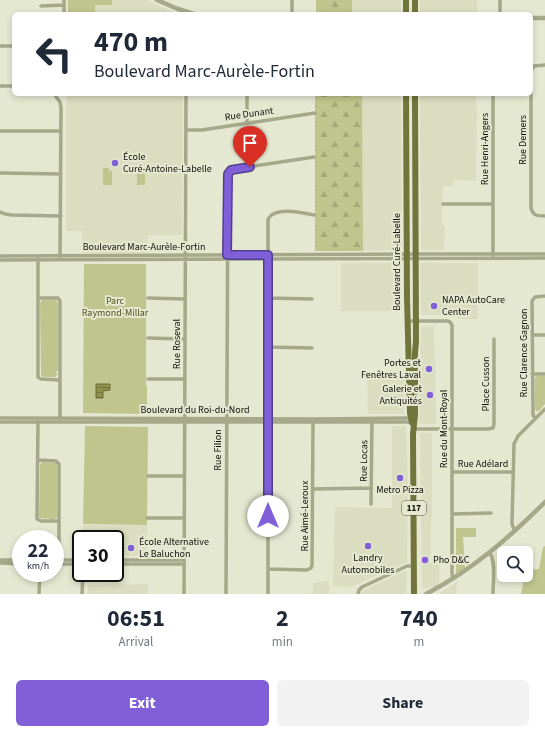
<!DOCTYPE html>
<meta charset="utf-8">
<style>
:root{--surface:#fff;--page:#f2f2f3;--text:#1f2937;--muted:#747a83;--accent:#805fd9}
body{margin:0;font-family:"Source Sans 3",sans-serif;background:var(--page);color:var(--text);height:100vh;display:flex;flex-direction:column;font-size:15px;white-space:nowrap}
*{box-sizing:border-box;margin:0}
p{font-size:13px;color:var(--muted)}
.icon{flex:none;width:22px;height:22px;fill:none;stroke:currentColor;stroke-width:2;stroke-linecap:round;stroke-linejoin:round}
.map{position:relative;height:594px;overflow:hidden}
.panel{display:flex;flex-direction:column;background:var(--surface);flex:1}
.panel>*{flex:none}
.hud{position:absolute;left:12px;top:12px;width:521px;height:84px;border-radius:6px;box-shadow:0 2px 6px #0003;background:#fff;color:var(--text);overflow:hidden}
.buttons{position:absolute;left:497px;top:546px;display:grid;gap:8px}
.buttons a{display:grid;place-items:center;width:36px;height:36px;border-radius:6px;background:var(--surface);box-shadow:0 2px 6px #0003;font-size:20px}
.speed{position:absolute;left:12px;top:530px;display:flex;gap:8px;font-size:20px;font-weight:700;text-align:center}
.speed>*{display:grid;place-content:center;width:52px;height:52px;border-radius:50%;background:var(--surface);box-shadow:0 2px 6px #0003;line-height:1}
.speed small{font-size:10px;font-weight:400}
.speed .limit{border:2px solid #111;border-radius:6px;background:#fff;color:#111}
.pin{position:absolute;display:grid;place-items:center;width:34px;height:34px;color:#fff;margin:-41px -17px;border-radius:50% 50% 50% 0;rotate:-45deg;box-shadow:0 0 4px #0007}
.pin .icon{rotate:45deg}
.me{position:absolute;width:44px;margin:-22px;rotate:0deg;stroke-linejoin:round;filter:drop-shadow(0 0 3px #0008)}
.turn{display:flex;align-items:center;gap:14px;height:84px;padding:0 16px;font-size:18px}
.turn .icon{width:52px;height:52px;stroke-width:2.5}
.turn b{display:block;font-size:28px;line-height:34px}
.eta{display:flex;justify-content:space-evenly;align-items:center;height:68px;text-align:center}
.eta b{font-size:24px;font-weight:700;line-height:28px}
.action{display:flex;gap:8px;margin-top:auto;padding:8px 16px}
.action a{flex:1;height:46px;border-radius:6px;background:var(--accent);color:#fff;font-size:16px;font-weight:700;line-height:46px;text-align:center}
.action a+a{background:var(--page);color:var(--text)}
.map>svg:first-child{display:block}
</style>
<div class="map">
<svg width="545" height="594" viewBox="0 0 545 594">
<defs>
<pattern id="forest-firs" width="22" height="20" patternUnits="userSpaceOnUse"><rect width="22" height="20" fill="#c0c58e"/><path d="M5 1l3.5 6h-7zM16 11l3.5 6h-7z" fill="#a4a879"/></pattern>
<pattern id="water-rules" width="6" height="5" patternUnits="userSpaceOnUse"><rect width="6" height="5" fill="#8d914b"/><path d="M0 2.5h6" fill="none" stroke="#72753d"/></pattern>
</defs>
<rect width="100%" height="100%" fill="#e5e8d1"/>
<path fill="#daddbf" d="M112,0H147L177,14H95V5H112Z
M352,0H401V12L398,14H352Z
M420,0H477V13L421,14L420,12Z
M66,94H183L182,235H148L147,253H82V231H66V104L67,101Z
M362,94H401L402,247L396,250L363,251Z
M420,94H476L477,115L476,181L453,180V186H443L442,225L445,226L444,250H422L421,249Z
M341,263H401L402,311H341Z
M420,263H478V319H458L456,315H421Z
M434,326L436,424H419L421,327Z
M367,373L404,374V414H368Z
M392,426H406L408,479L407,562L351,587L333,586L335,507L392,508Z
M420,433H432V498L430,563H440L439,583L437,586L427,588H422Z
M83,525H147V556H115V539H83Z
M407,570L406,594H360V592Z
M329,581V594H309L313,593V583Z
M457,582L456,594H438Z
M148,584V594H88V585Z"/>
<path fill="#c0c58e" d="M68,0H112V5H95V14H68Z
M103,168H109V171H112V185H103Z
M140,168H145V185H137V171H140Z
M84,264H146V385L147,387V410L146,411V414L83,413Z
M42,300H56L58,303V371H56L57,374L56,377H43L41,375L40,303Z
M537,376H545V404L539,411L537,412L535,409V378Z
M85,426L148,427L147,525L83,524Z
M43,462L56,463L57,465V517L55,519H49L48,518H47V519L40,518L39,517L40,464Z
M456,528H476V537H463L465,568L457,573H456Z
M545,546V594H521L525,575H526V570L539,569L543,547Z"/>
<path fill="url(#forest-firs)" d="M316,0H352V14H316Z
M315,94H362L363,251H315Z"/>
<path fill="url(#water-rules)" stroke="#686b38" d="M96,384H110V390L103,391V398H96Z"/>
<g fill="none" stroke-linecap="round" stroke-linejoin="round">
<path stroke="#a5a98a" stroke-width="3.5" d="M64,0V14
M500,0V14
M41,6L64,5
M292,14V0
M0,46H14
M545,65L534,66L532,69L531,72V208C533,216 538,216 545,216
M0,86H14
M54,94L60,102L61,108L60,257
M247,94V123
M493,94V255
M186,130H202L315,113
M0,131H61
M0,173L61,174
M443,204H493
M0,212L5,214L12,215L61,216
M0,256L420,254H545
M38,259V377L41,379L60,380
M0,260L545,258
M38,298H58L60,301V419
M148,298L185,299
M268,298L312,299
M407,321H448L450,322L452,325V574L453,579
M532,335H545
M148,338L185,339
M268,347L312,348
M532,374H545
M148,379H184
M0,418L318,419L411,418
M535,418L533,415V411L532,301L535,297L545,296
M38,421L37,519L41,521H59
M0,422H413
M414,429H488L493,428L494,424V339
M38,460L56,461L59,464V564
M452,472H513
M148,476H184
M313,489L371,488
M371,504L372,421
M452,514L491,513
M147,518H184
M515,530L513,527L512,523L514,444L518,436L545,409
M490,553C496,562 493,583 493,594
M0,560H21
M55,560H81
M115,560H184
M0,563L21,564
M55,564H81
M115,564H184
M268,569L307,570L311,568L312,565L313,422
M39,594L40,573
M82,594L83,573
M184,594L186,94
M226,594L228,174L230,171L234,169L314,157
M268,594V219C275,206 303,213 314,215
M358,594L359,590L362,587L407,566H414"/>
<path stroke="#a5a98a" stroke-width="4.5" d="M157,0L178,9L194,14
M531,18H545
M426,594C472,570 509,538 545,502"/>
<path stroke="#71753c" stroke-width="6" d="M406,0V14
M415,0V14
M406,94L407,297L410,413L412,423
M414,594L413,434L415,415V352L416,342L415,94"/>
</g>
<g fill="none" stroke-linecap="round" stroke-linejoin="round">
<defs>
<path id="route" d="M250,167L231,170L228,174L227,255H268V516"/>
</defs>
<use href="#route" stroke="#533e8d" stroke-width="10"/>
<use href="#route" stroke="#805fd9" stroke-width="7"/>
</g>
<g fill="#805fd9" stroke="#e5e8d1" stroke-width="1.5">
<circle cx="115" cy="163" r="4"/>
<circle cx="434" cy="306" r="4"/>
<circle cx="429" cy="369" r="4"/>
<circle cx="430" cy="395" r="4"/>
<circle cx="400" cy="478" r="4"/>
<circle cx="368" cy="546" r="4"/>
<circle cx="131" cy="548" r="4"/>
<circle cx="425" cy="560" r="4"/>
</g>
<g text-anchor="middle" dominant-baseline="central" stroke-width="4" stroke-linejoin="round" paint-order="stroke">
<rect fill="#e5e8d1" stroke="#515246" stroke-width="1" x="402" y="501" width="24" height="14" rx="3"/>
<g font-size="9" font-weight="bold" fill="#11110a">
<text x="414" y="508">117</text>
</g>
<g font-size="10" fill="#11110a" stroke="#e5e8d1">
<text transform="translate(249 114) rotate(-8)">Rue Dunant</text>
<text transform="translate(523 140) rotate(-90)">Rue Demers</text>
<text transform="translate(485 149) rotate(-90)">Rue Henri-Angers</text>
<text x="144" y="247">Boulevard Marc-Aurèle-Fortin</text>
<text transform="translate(397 262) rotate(-90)">Boulevard Curé-Labelle</text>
<text transform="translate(177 344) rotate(-90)">Rue Roseval</text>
<text transform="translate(524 353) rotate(-90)">Rue Clarence Gagnon</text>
<text transform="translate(486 384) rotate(-90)">Place Cusson</text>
<text x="195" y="410">Boulevard du Roi-du-Nord</text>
<text transform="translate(444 429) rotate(-90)">Rue du Mont-Royal</text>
<text transform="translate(218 450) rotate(-90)">Rue Filion</text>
<text transform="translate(364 461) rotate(-89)">Rue Locas</text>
<text x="483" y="464">Rue Adélard</text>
<text transform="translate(305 516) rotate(-90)">Rue Aimé-Leroux</text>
</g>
<g font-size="10" fill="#11110a" stroke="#e5e8d1" text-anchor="start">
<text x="123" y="157">École<tspan x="123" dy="12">Curé-Antoine-Labelle</tspan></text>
<text x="442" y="300">NAPA AutoCare<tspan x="442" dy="12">Center</tspan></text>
<text x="421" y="363" text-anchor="end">Portes et<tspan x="421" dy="12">Fenêtres Laval</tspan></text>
<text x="422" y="389" text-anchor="end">Galerie et<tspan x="422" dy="12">Antiquités</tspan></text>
<text x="400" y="490" text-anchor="middle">Metro Pizza</text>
<text x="139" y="542">École Alternative<tspan x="139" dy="12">Le Baluchon</tspan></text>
<text x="368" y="558" text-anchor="middle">Landry<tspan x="368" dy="12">Automobiles</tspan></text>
<text x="433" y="560">Pho D&amp;C</text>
</g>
<g font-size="10" fill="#525521" stroke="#e5e8d1">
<text x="115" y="301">Parc<tspan x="115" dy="12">Raymond-Millar</tspan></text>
</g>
</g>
</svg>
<div class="buttons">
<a><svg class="icon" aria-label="search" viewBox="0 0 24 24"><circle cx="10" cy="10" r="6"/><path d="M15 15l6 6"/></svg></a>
</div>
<div class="speed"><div>22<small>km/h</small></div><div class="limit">30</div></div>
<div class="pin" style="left:250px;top:167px;background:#d93025"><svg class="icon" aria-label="arrive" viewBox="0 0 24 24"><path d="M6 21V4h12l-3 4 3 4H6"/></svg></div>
<svg class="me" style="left:268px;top:516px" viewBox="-20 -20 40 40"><circle r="19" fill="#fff"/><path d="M0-13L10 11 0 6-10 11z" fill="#805fd9"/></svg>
<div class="hud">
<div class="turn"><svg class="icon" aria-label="left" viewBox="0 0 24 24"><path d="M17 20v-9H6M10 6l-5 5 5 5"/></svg><div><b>470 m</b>Boulevard Marc-Aurèle-Fortin</div></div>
</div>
</div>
<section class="panel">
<div class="eta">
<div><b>06:51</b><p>Arrival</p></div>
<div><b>2</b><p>min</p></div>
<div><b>740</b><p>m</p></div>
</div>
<div class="action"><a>Exit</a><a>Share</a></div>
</section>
